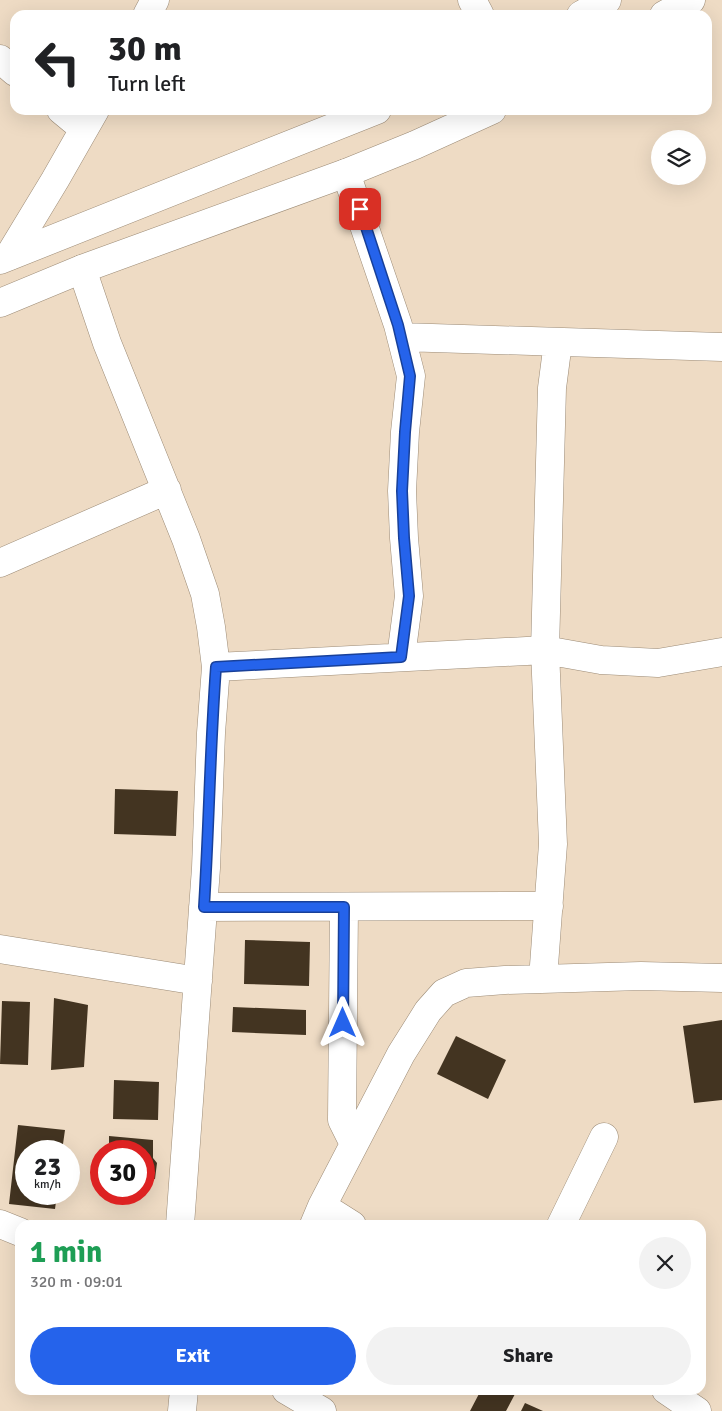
<!DOCTYPE html>
<meta charset="utf-8">
<style>
:root{--surface:#fff;--page:#f2f2f2;--text:#202124;--muted:#757577;--accent:#2563eb}
body{margin:0;font-family:Signika,sans-serif;background:var(--page);color:var(--text);height:100vh;display:flex;flex-direction:column;font-size:19px;white-space:nowrap}
*{box-sizing:border-box;margin:0}
p{font-size:16px;color:var(--muted)}
.icon{flex:none;width:28px;height:28px;fill:none;stroke:currentColor;stroke-width:2;stroke-linecap:round;stroke-linejoin:round}
.map{position:relative;flex:1;overflow:hidden}
.panel{position:absolute;left:15px;top:1220px;width:691px;height:175px;display:flex;flex-direction:column;background:var(--surface);border-radius:15px;box-shadow:0 5px 20px #0002}
.panel>*{flex:none}
.banner{position:absolute;left:10px;top:10px;width:702px;height:105px;border-radius:15px;box-shadow:0 5px 20px #0002;background:#fff;color:var(--text);overflow:hidden}
.buttons{position:absolute;left:651px;top:130px;display:grid;gap:10px}
.buttons a{display:grid;place-items:center;width:55px;height:55px;border-radius:50%;background:var(--surface);box-shadow:0 5px 20px #0002;font-size:25px}
.speed{position:absolute;left:15px;top:1140px;display:flex;gap:10px;font-size:25px;font-weight:700;text-align:center}
.speed>*{display:grid;place-content:center;width:65px;height:65px;border-radius:50%;background:var(--surface);box-shadow:0 5px 20px #0002;line-height:1}
.speed small{font-size:12px;font-weight:400}
.speed .limit{border:8px solid #d22;background:#fff;color:#111}
.pin{position:absolute;display:grid;place-items:center;width:42px;height:42px;color:#fff;margin:-21px;border-radius:10px;box-shadow:0 2px 8px #0006}
.me{position:absolute;width:55px;margin:-28px;rotate:0deg;stroke-linejoin:round;filter:drop-shadow(0 0 4px #0008)}
.turn{display:flex;align-items:center;gap:18px;height:105px;padding:0 15px;font-size:22px}
.turn .icon{width:65px;height:65px;stroke-width:2.5}
.turn b{display:block;font-size:35px;line-height:42px}
.round{display:grid;place-items:center;flex:none;width:52px;height:52px;border-radius:26px;background:var(--page)}
.head{display:flex;align-items:center;justify-content:space-between;height:85px;padding:0 15px}
h1{font-size:30px;font-weight:700;line-height:38px;color:#1e9e55}
.cta{display:flex;gap:10px;margin-top:auto;padding:10px 15px}
.cta a{flex:1;height:58px;border-radius:30px;background:var(--accent);color:#fff;font-size:20px;font-weight:700;line-height:58px;text-align:center}
.cta a+a{background:var(--page);color:var(--text)}
.map>svg:first-child{display:block}
</style>
<div class="map">
<svg width="722" height="1411" viewBox="0 0 722 1411">
<rect width="100%" height="100%" fill="#eedbc4"/>
<path fill="#433421" d="M115,789L178,791L176,836L114,834Z
M245,940L310,942L309,986L244,984Z
M54,998L88,1005L84,1067L51,1070Z
M2,1001L30,1002L28,1065L0,1064Z
M233,1007L306,1010V1035L232,1032Z
M722,1020V1100L694,1103L683,1026Z
M456,1036L506,1060L488,1099L437,1074Z
M114,1080L159,1082L158,1120L113,1119Z
M18,1125L65,1130L62,1151H26V1194H57L55,1209L9,1204Z
M109,1136L153,1140V1158L157,1163L155,1179H144V1151H109Z
M481,1390H507L515,1394L506,1411H470Z
M525,1403L543,1411H521Z"/>
<g fill="none" stroke-linecap="round" stroke-linejoin="round">
<defs>
<path id="minor" d="M472,0L480,15
M147,15L155,0
M0,59L15,72
M61,110L84,129
M346,173L398,325L411,376L405,432L402,491L404,538L409,596L401,657
M9,256L55,180L95,110
M82,269L107,343L186,539L205,594L211,627L216,667L211,733L206,868L180,1225
M401,337L722,347
M0,563L167,490
M216,667L545,650L601,660L658,663L722,652
M203,907L549,906
M344,907L342,1120L354,1144
M0,949L198,981
M543,979L553,844L545,650L552,388L558,342
M322,1206L352,1225
M0,1224L20,1232
M314,1225L322,1206L401,1054L428,1011L444,993L466,983L505,980L641,976L722,978
M561,1225L604,1137
M286,1390L322,1411
M666,1390L697,1411
M182,1411L184,1390"/>
<path id="major" d="M581,15L607,0
M664,15L691,0
M0,260L377,110
M0,303L82,269L346,173L415,145L492,110"/>
</defs>
<use href="#minor" stroke="#9c8b76" stroke-width="29"/>
<use href="#major" stroke="#9c8b76" stroke-width="29"/>
<use href="#minor" stroke="#fff" stroke-width="28"/>
<use href="#major" stroke="#fff" stroke-width="28"/>
</g>
<g fill="none" stroke-linecap="round" stroke-linejoin="round">
<defs>
<path id="route" d="M343,1023L344,907H204C209,827 210,747 216,667L401,657L409,596L404,538L402,491L405,432L410,376L398,325L360,209"/>
</defs>
<use href="#route" stroke="#184099" stroke-width="12"/>
<use href="#route" stroke="#2563eb" stroke-width="9"/>
</g>
</svg>
<div class="buttons">
<a><svg class="icon" aria-label="layers" viewBox="0 0 24 24"><path d="M12 4l9 5-9 5-9-5zM3 14l9 5 9-5"/></svg></a>
</div>
<div class="speed"><div>23<small>km/h</small></div><div class="limit">30</div></div>
<div class="pin" style="left:360px;top:209px;background:#d93025"><svg class="icon" aria-label="arrive" viewBox="0 0 24 24"><path d="M6 21V4h12l-3 4 3 4H6"/></svg></div>
<svg class="me" style="left:343px;top:1023px" viewBox="-20 -20 40 40"><path d="M0-17L14 15 0 8-14 15z" fill="#2563eb" stroke="#fff" stroke-width="4"/></svg>
<div class="banner">
<div class="turn"><svg class="icon" aria-label="left" viewBox="0 0 24 24"><path d="M17 20v-9H6M10 6l-5 5 5 5"/></svg><div><b>30 m</b>Turn left</div></div>
</div>
<section class="panel">
<div class="head"><div><h1>1 min</h1><p>320 m · 09:01</p></div><a class="round"><svg class="icon" aria-label="close" viewBox="0 0 24 24"><path d="M6 6l12 12M18 6L6 18"/></svg></a></div>
<div class="cta"><a>Exit</a><a>Share</a></div>
</section>
</div>
